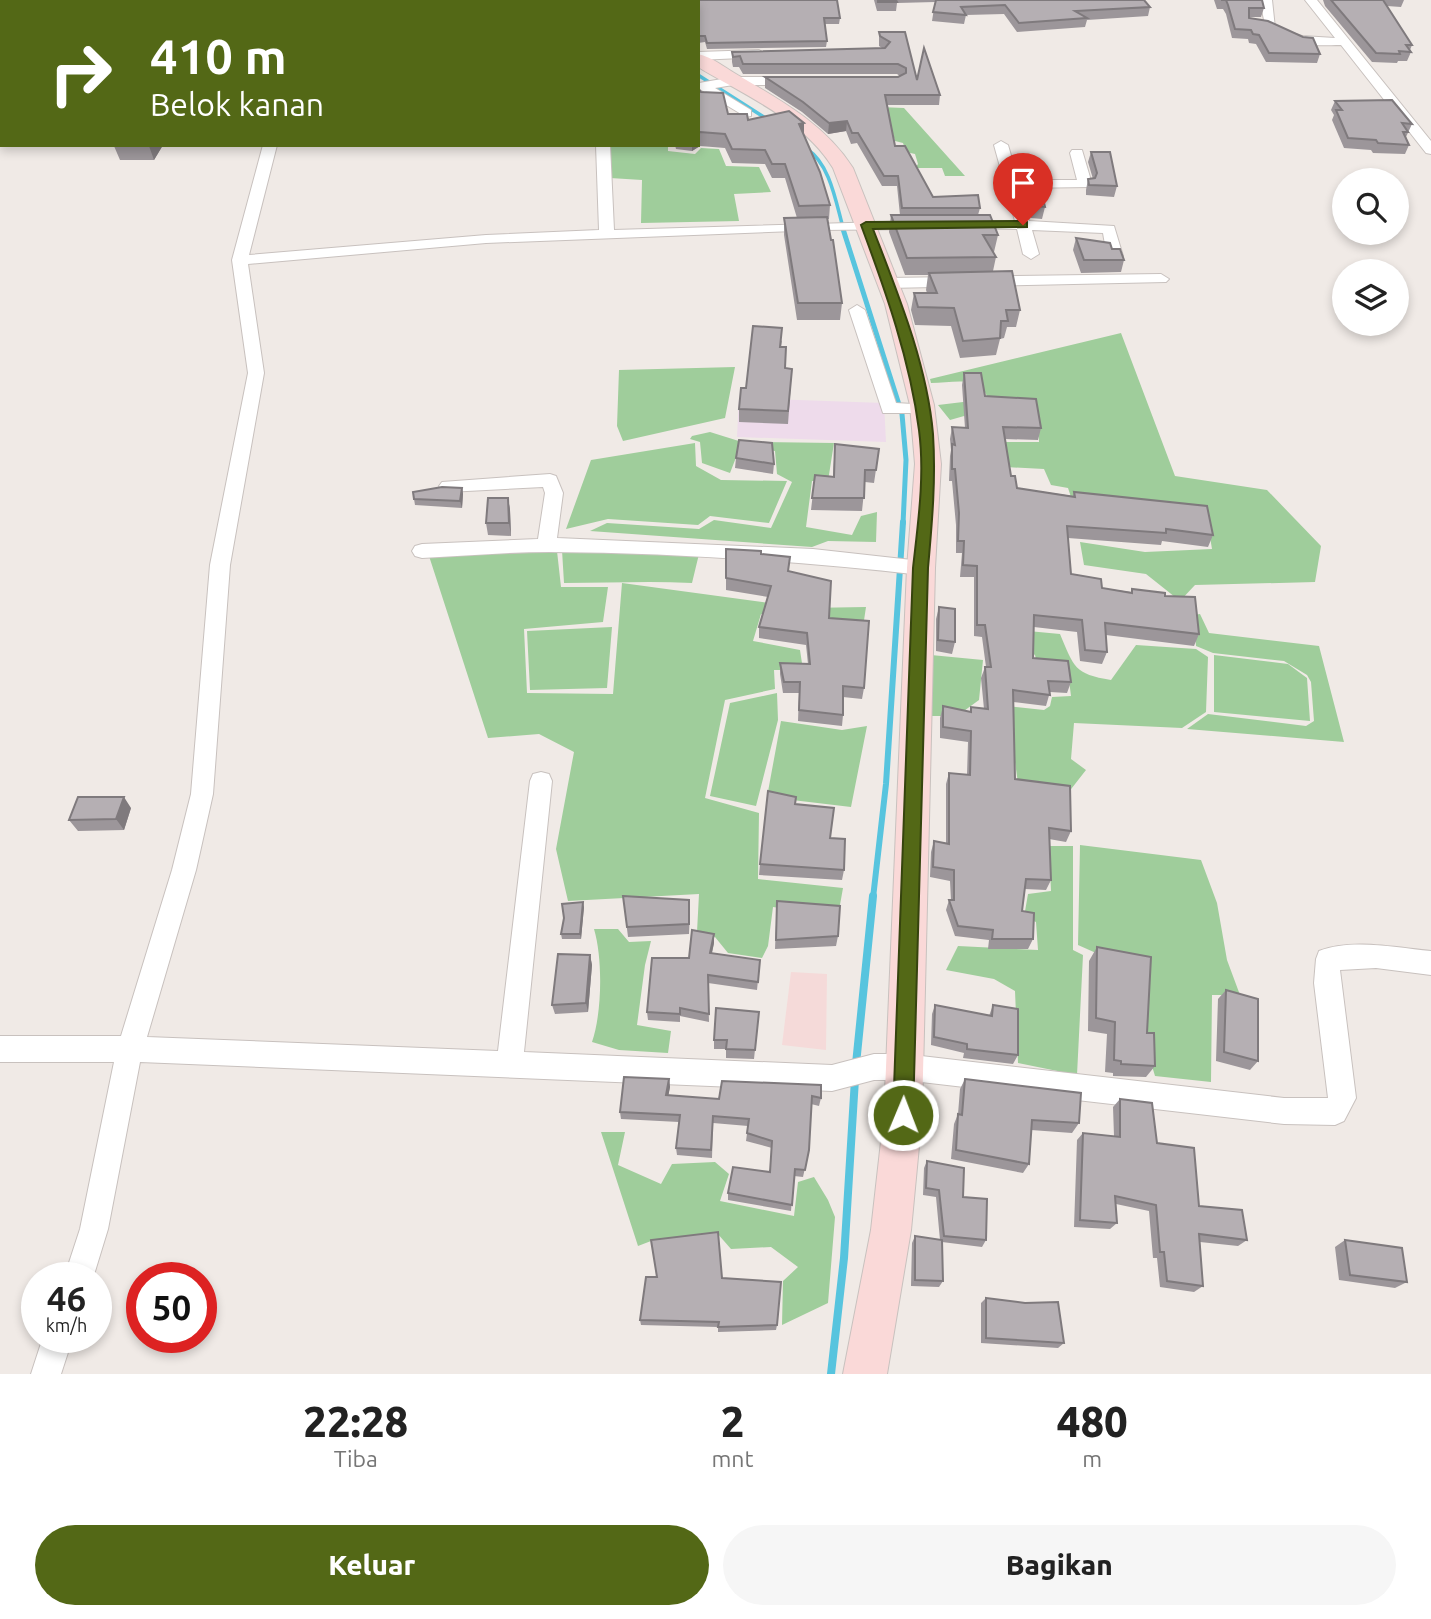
<!DOCTYPE html>
<html lang="id">
<style>
:root{--surface:#fff;--page:#f6f6f6;--text:#222;--muted:#767676;--accent:#536816}
body{margin:0;font-family:Ubuntu,sans-serif;background:var(--page);color:var(--text);height:100vh;display:flex;flex-direction:column;font-size:26px;white-space:nowrap}
*{box-sizing:border-box;margin:0}
p{font-size:23px;color:var(--muted)}
.icon{flex:none;width:38px;height:38px;fill:none;stroke:currentColor;stroke-width:2;stroke-linecap:round;stroke-linejoin:round}
.map{position:relative;height:1374px;overflow:hidden}
.details{display:flex;flex-direction:column;background:var(--surface);flex:1}
.details>*{flex:none}
.guide{position:absolute;left:0px;top:0px;width:700px;height:147px;box-shadow:0 4px 10px #0003;background:#536816;color:#fff;overflow:hidden}
.tools{position:absolute;left:1332px;top:168px;display:grid;gap:14px}
.tools a{display:grid;place-items:center;width:77px;height:77px;border-radius:50%;background:var(--surface);box-shadow:0 4px 10px #0003;font-size:35px}
.speed{position:absolute;left:21px;top:1262px;display:flex;gap:14px;font-size:35px;font-weight:700;text-align:center}
.speed>*{display:grid;place-content:center;width:91px;height:91px;border-radius:50%;background:var(--surface);box-shadow:0 4px 10px #0003;line-height:1}
.speed small{font-size:18px;font-weight:400}
.speed .limit{border:10px solid #d22;background:#fff;color:#111}
.pin{position:absolute;display:grid;place-items:center;width:60px;height:60px;color:#fff;margin:-72px -30px;border-radius:50% 50% 50% 0;rotate:-45deg;box-shadow:0 0 7px #0007}
.pin .icon{rotate:45deg}
.me{position:absolute;width:77px;margin:-38px;rotate:1deg;stroke-linejoin:round;filter:drop-shadow(0 0 5px #0008)}
.turn{display:flex;align-items:center;gap:24px;height:147px;padding:0 35px;font-size:32px}
.turn .icon{width:91px;height:91px;stroke-width:2.5}
.turn b{display:block;font-size:49px;line-height:60px}
.eta{display:flex;justify-content:space-evenly;align-items:center;height:119px;text-align:center}
.eta b{font-size:42px;font-weight:800;line-height:49px}
.action{display:flex;gap:14px;margin-top:auto;padding:14px 35px}
.action a{flex:1;height:80px;border-radius:42px;background:var(--accent);color:#fff;font-size:28px;font-weight:800;line-height:80px;text-align:center}
.action a+a{background:var(--page);color:var(--text)}
.map>svg:first-child{display:block}
</style>
<div class="map">
<svg width="1431" height="1374" viewBox="0 0 1431 1374">
<rect width="100%" height="100%" fill="#f0eae6"/>
<path fill="#eedbeb" d="M739,398L884,403L886,442L737,437Z"/>
<path fill="#f5dad9" d="M791,972L827,974L826,1050L782,1045Z"/>
<path fill="#9fcd9b" d="M855,106L904,108L965,176H945L942,168H915L918,164L915,154L906,152L903,143L895,141L892,130Z
M610,145H668V151L695,154L701,148L719,149L726,166L759,167L771,192L734,194L739,221L641,223L642,180L610,178Z
M1121,333L1175,476L1267,490L1321,546L1315,582L1195,585L1180,601L1146,574L1084,565L1080,542L1145,552L1212,549L1206,513L1072,500L1068,488L1051,485L1044,469L1006,467L998,442H1039L1038,409L1003,405L950,420L938,405L988,399C981,374 953,383 931,383L930,379Z
M735,367L725,418L623,441L617,426L619,370Z
M710,432L742,442L730,473L702,463L700,442L690,439L692,436Z
M756,442L834,443L828,481H812L806,527L852,535L861,516L877,512L876,542L828,541L812,547L590,531L607,523L699,529L714,520L771,528L792,482L777,474L775,451L755,448Z
M695,443L696,466L721,480L787,481L769,523L710,516L698,525L608,519L566,529L591,460Z
M562,550L699,554L692,583C649,581 607,583 564,583Z
M557,551L561,587H608L603,622L524,629L527,693L613,694L622,583L807,608L866,607L863,627L761,614L753,641L800,650L803,670H774L775,689L725,700L705,798L759,813L758,879L843,888L838,916L773,907L768,946L762,958L728,953L715,937L697,932L699,894L568,901L556,849L574,752L539,734L488,738L429,556Z
M1200,614L1209,633L1319,646L1344,742L1187,729L1208,714L1306,726L1314,721L1311,682L1307,675L1284,661L1213,653L1196,646L1194,615Z
M612,627L607,688L530,690L527,631Z
M1028,631L1060,634C1074,667 1074,674 1111,680L1136,645L1196,649L1208,657L1206,712L1182,728L1074,723L1071,759L1086,770L1068,793L1018,783L1007,706L1044,710L1050,706L1052,697L1071,696L1068,672L1037,663L1035,655L1024,648Z
M931,655L983,660L979,700L957,716H929Z
M1214,655L1288,664L1307,678L1310,721L1214,712Z
M777,693L778,720L756,806L710,796L730,703Z
M781,721L842,730L867,726L851,807L767,797Z
M1080,845L1201,860L1217,903L1227,960L1240,995H1212L1211,1082L1155,1076L1144,1039L1105,957L1078,945Z
M1049,846H1073V950L1083,955L1077,1075L1018,1063L1015,991L994,979L946,970L958,946L1038,950L1036,922L1024,917L1028,894L1051,891Z
M594,929H618L629,942L651,941L645,965L637,1025L671,1031L668,1053L619,1050L592,1042C602,1013 603,959 594,929Z
M601,1132H625L618,1165L661,1184L672,1164L715,1162L729,1174L720,1201L794,1216L798,1182L814,1177L828,1200L835,1217L828,1303L782,1325L783,1281L798,1267L771,1247L731,1249L717,1233L651,1241L638,1246Z"/>
<g fill="none" stroke-linecap="round" stroke-linejoin="round">
<path stroke="#57c4de" stroke-width="3.5" d="M698,75L767,119
M807,149C831,165 836,204 844,231"/>
<path stroke="#57c4de" stroke-width="5" d="M843,229L902,414L906,460L903,524"/>
<path stroke="#57c4de" stroke-width="6" d="M873,898L886,784L903,522"/>
<path stroke="#57c4de" stroke-width="8" d="M856,1064L873,896
M831,1374L844,1258L855,1079"/>
<defs>
<path id="minor" d="M264,0H276L263,2Z
M1260,0H1272L1275,28L1265,25Z
M1305,0H1317L1431,141V154L1426,153L1341,45C1322,45 1298,48 1283,36L1289,32L1302,36L1335,38Z
M759,50L765,54L763,57L698,60V52Z
M733,77H793L799,81L793,85H733L715,88L751,110V116L746,117L698,88L699,83Z
M1001,141L1008,145L1018,180H1077L1070,153L1072,150H1082L1092,184L1090,187L1020,188L1029,221L1114,226L1123,256L1120,259L1115,261L1107,256L1103,233L1032,230L1039,254L1031,259L1023,254L1017,229L959,228L957,225L959,222L964,221H1015L994,145Z
M263,145H277L249,255L486,235L599,230L596,145H610L614,230L918,221L925,225L918,229L821,230L486,243L248,264L264,373L230,565L213,794L196,870L147,1037L498,1051L530,781L533,774L541,772L549,774L552,781L524,1052L832,1065L874,1054H904L1284,1098H1328L1314,983L1316,959L1319,951C1352,938 1397,948 1431,951V975L1376,968L1340,970L1356,1098L1344,1121L1335,1125L1284,1124L904,1080H874L832,1091L140,1062L108,1229L93,1278H64L80,1229L114,1062H0V1036H121L172,870L191,794L210,565L248,373L232,260Z
M1161,274L1169,279L1166,282L888,288L880,283L888,278Z
M857,305L865,310L896,403L929,405L932,409L929,413H883L849,310Z
M550,474L556,476L563,493L557,538L813,549L921,561L928,563L931,568L928,573L921,575C798,561 674,553 550,552C507,552 464,556 422,558L415,556L412,551L415,546L422,544L538,539L545,493L543,487L448,492L442,490L439,486L442,482Z
M43,1337H73L61,1374H31Z"/>
<path id="secondary" d="M617,0H634L635,2H618Z
M698,54C712,57 724,67 736,74C780,100 825,124 853,168L907,304L934,405L941,464L935,568L922,1115L911,1230L887,1374H843L871,1230L884,1115L907,568L915,464L910,405L885,304L833,168C804,120 744,95 698,67Z"/>
</defs>
<use href="#minor" stroke="#c8c1be" stroke-width="2"/>
<use href="#secondary" stroke="#c8c1be" stroke-width="2"/>
<use href="#minor" fill="#fff" fill-rule="evenodd"/>
<use href="#secondary" fill="#fad9d8" fill-rule="evenodd"/>
</g>
<path fill="#9c969a" d="M874,0H1144L1150,7L1148,16L1087,20L1085,27L1017,32L1004,14L966,15L964,24L932,21L935,2L897,3L896,11H877Z
M1197,0H1262L1264,8L1261,17H1249L1320,54L1317,63L1266,62L1256,44L1249,43L1248,39L1232,38L1226,14L1223,9H1217L1214,0Z
M1323,0H1404L1401,7L1387,6L1412,45L1410,50L1411,52L1407,61H1398L1397,63L1372,62L1325,6Z
M698,2L840,18L839,24H825L827,41L826,47L707,49L705,42L698,43Z
M879,32H905L917,80L940,95L939,105H887L895,146L933,197L980,208L978,215L998,235L994,252H993L996,257L993,271L1020,310L1016,327H1007L1004,338L1000,339L996,355L960,358L951,326L915,325L911,310L914,293H927L926,290L928,275H905L889,232L891,215H900L897,186H882L857,143L851,144L846,131L828,134L802,112L765,88V77H898L900,76L897,74H743L739,67H733L732,62V52L882,48L879,46Z
M701,92L728,114L804,135L830,205L829,219H827L842,303L840,320H797L784,235V218H797L785,178H772L765,164L732,163L725,148L700,146L692,151L676,149L675,145H698Z
M1335,101L1412,124L1406,137L1409,145L1405,154L1373,153L1371,150L1344,148L1332,120L1334,115L1331,110Z
M163,145L154,160H120L114,146Z
M1091,152L1117,186L1114,197L1086,195V190L1088,179H1093L1088,162Z
M1027,181L1045,207L1042,219L1031,218L1024,193Z
M1076,238L1112,249L1124,260L1121,272L1081,273L1073,250Z
M782,340L781,347L785,368L792,369L788,424L739,422V409L746,388Z
M964,373L985,396L1041,428L1038,440L1005,439L1011,476L1017,488L1073,496L1074,492L1213,535L1208,547L1162,541L1161,545L1068,538L1071,574L1102,588L1131,592L1132,589L1165,596L1199,634L1194,646L1106,635L1107,652L1102,664L1080,661L1077,632L1034,627L1033,658L1071,682L1067,693L1050,692L1046,706L1013,702L1015,779L1071,831L1066,842L1049,839L1051,880L1046,890L1025,889L1022,911L1033,939L1028,949H988L989,940L955,936L946,910L949,900H951L950,881L930,877L931,852L934,841L946,843V784L949,773L967,775L968,742L940,738V718L943,706L970,712L971,707L984,709L981,678L985,667H986L982,637L974,636V577H960L962,553H956V525L952,481H949L950,456L951,450L950,439L952,427L965,428L962,385Z
M835,444L879,449L874,483L865,482L862,511L811,510L815,475L833,476Z
M736,458L774,464L773,474L735,468Z
M462,488L463,494L462,508L415,505L414,499Z
M508,498L510,510L511,536L488,535L486,523Z
M726,549L761,554L789,571L829,618L864,688L862,699L843,697V715L842,726L798,721L799,693H783L780,674V663L808,664L806,645L759,638V627L768,597L726,590Z
M939,607L955,642L952,654L936,651V619Z
M795,804L844,870L842,880L759,875L760,864Z
M131,808L124,830L78,831L69,820Z
M623,896L690,910L689,934L628,937Z
M777,901L838,936L836,946L775,949Z
M584,907L581,939H562L561,934Z
M714,943L712,953L760,960L757,990L708,983L709,1022L680,1016V1022L648,1020L647,1012L689,958Z
M1097,947L1147,1033L1155,1066L1146,1077L1113,1076V1073L1105,1072L1107,1034L1088,1031L1089,961Z
M590,955L592,965L588,1012L555,1014L552,1005Z
M1226,990L1258,1061L1250,1070L1216,1061L1218,999Z
M935,1005L989,1016L993,1005L1018,1055L1013,1064L963,1058L964,1053L931,1045L932,1014Z
M759,1012L754,1059L726,1058V1049H714V1040Z
M669,1079L670,1087L668,1096L719,1099L722,1081L821,1098L819,1106L811,1104L809,1150L803,1177L794,1176L791,1211L728,1200V1193L770,1172L772,1148L746,1141L748,1126L713,1123L712,1158L677,1155L676,1148L679,1122L621,1119L620,1112Z
M965,1079L1079,1123L1072,1133L1031,1130L1029,1164L1023,1173L951,1159L954,1124L958,1114L960,1089Z
M1120,1099L1157,1143L1199,1206L1247,1240L1238,1246L1200,1242L1203,1286L1194,1292L1160,1287L1157,1258H1153L1149,1211L1116,1204L1117,1223L1110,1229L1074,1227L1077,1140L1083,1133L1114,1136L1113,1107Z
M927,1161L963,1197L986,1240L982,1247L942,1242L943,1281L939,1287L911,1286L912,1243L915,1236L940,1240L936,1197L923,1195L924,1168Z
M1345,1240L1407,1282L1395,1288L1339,1280L1335,1247Z
M722,1278L777,1325L776,1330L718,1332V1327L641,1325L640,1320Z
M986,1298L1064,1343L1058,1348L981,1343V1303Z"/>
<path fill="#7f7a7d" d="M2,26V51L0,53V28Z
M847,121L846,131L828,134L829,123Z
M804,123V137L799,124Z
M700,132V146L692,151V145H698V133Z
M150,145H163L154,160L149,146Z
M462,488L463,494L462,508L460,501Z
M508,498L510,510L511,536L509,523Z
M124,797L131,808L124,830L116,819Z
M583,902L584,907L581,939L580,934Z
M714,934V943L710,961V953Z
M590,955L592,965L588,1012L586,1003Z
M669,1079L670,1087L667,1103L666,1095Z"/>
<path fill="#b5afb3" stroke="#7f7a7d" stroke-width="2" d="M349,0H575V2H349Z
M586,0H602L604,2H576Z
M649,0H837L840,18H824L827,41L707,43L705,36H698V2H649Z
M878,0H896L897,2H878Z
M936,0H1144L1150,7L1075,11L1087,18L1019,23L1005,5L961,7L966,15L933,12Z
M1221,0H1262L1264,8H1249V18L1268,21L1303,37L1313,38L1320,54L1269,53L1259,35L1253,34L1251,30L1235,29L1228,5L1226,0Z
M1331,0H1383L1412,45H1406L1411,52L1399,51L1400,54L1376,53Z
M879,32H905L917,80L924,48L940,95H885L895,146H905L933,197L978,195L980,208H902L898,176H884L858,133H852L847,121L829,123L803,102L765,77H898L906,73V68L898,64H743L740,56L733,57L732,52L885,48L890,42L880,36Z
M698,88L701,92L723,93L728,114H747L748,120L789,111L804,123L799,124L820,172L830,205L799,206L785,164H772L765,150L732,149L725,134L700,132L698,133Z
M1392,100L1412,124L1402,123L1408,132H1403L1409,145L1378,143L1376,140L1348,138L1336,110H1342L1335,101Z
M115,145H150L149,146Z
M1091,152H1110L1117,186L1089,185L1088,179L1095,178L1097,173Z
M1027,181H1039L1045,207L1034,206Z
M891,215H990L998,235H983L996,257L907,258Z
M827,217L831,240H833L842,303H798L784,218Z
M1076,238L1110,243L1112,249H1120L1124,260H1084Z
M1012,271L1020,310H1006L1008,321H1001L1000,338L963,341L954,308L918,307L914,293H937L929,273Z
M753,326L782,328L780,347H786L785,368L792,369L788,411L739,409L741,388H746Z
M964,373H981L985,396L1036,399L1041,428L1003,427L1011,476H1015L1017,488L1075,497L1074,492L1207,506L1213,535L1166,529V533L1067,526L1071,574L1101,579L1102,588L1132,593V589L1165,593V596L1195,597L1199,634L1105,623L1107,652L1085,650L1082,620L1034,615L1033,658L1068,661L1071,682L1048,681L1050,695L1013,690L1015,779L1070,786L1071,831L1049,828L1051,880L1026,879L1022,911L1034,913L1033,939H992L993,930L958,926L949,900H954V870L933,867L934,841L949,844V773L970,775L971,731L943,727V706L971,712V707L988,709L985,667H991L985,625H977V566L963,565L964,541H958L959,513L955,469H952V444L955,445L952,427L968,428Z
M739,440L772,443L774,464L736,458Z
M835,444L879,449L876,470H865L864,498H812L815,475L834,477Z
M442,487L462,488L460,501L414,499L413,492Z
M488,498H508L509,523H486Z
M726,549L761,551V554L790,557L788,571L831,581L829,618L869,621L864,688L843,686V715L799,710L800,682H784L780,663L810,664L807,633L759,627L771,586L726,578Z
M939,607L955,609V642L938,640Z
M768,791L796,797L795,804L834,808L830,838L845,839L844,870L760,864Z
M78,797H124L116,819L69,820Z
M623,896L689,900V924L627,927Z
M777,901L840,906L838,936L776,940Z
M583,902L580,934H561L564,918L562,904Z
M692,930L714,934L710,953L760,960L758,982L708,975L709,1014L680,1008V1014L647,1012L652,958H689Z
M1097,947L1151,957L1147,1033H1154L1155,1066L1121,1064V1061L1114,1060L1115,1022L1096,1018Z
M558,954L590,955L586,1003L552,1005Z
M1226,990L1258,999V1061L1224,1052Z
M935,1005L992,1016L993,1005L1018,1009V1055L967,1049V1044L934,1037Z
M716,1008L759,1012L755,1050L726,1049L727,1040H714Z
M624,1077L669,1079L666,1095L719,1099L722,1081L821,1085V1098L812,1096L809,1150L805,1170L795,1169L792,1205L728,1193L733,1167L770,1172L772,1141L747,1133L749,1119L713,1116L711,1150L676,1148L680,1115L620,1112Z
M965,1079L1081,1093L1079,1123L1032,1120L1029,1164L956,1150L958,1114L962,1115Z
M1120,1099L1152,1103L1157,1143L1194,1148L1199,1206L1242,1210L1247,1240L1199,1234L1203,1286L1167,1281L1164,1252H1160L1156,1205L1115,1196L1117,1223L1080,1220L1083,1133L1120,1137Z
M927,1161L964,1168L963,1197L987,1199L986,1240L944,1236L939,1190L926,1188Z
M718,1232L722,1278L781,1282L777,1325L718,1327L719,1322L640,1320L646,1277H657L651,1240Z
M915,1236L942,1240L943,1281L915,1280Z
M1345,1240L1402,1248L1407,1282L1350,1275Z
M986,1298L1025,1303L1058,1302L1064,1343L986,1338Z"/>
<path fill="#536816" stroke="#36440e" stroke-width="2" d="M1023,221L1027,222V227L873,229C898,294 927,364 933,434C936,480 932,523 928,568L913,1115L910,1123L903,1126L896,1123L893,1115L913,568C918,523 925,476 919,430C910,360 886,292 861,225L866,222Z"/>
</svg>
<div class="tools">
<a><svg class="icon" aria-label="search" viewBox="0 0 24 24"><circle cx="10" cy="10" r="6"/><path d="M15 15l6 6"/></svg></a>
<a><svg class="icon" aria-label="layers" viewBox="0 0 24 24"><path d="M12 4l9 5-9 5-9-5zM3 14l9 5 9-5"/></svg></a>
</div>
<div class="speed"><div>46<small>km/h</small></div><div class="limit">50</div></div>
<div class="pin" style="left:1023px;top:225px;background:#d93025"><svg class="icon" aria-label="arrive" viewBox="0 0 24 24"><path d="M6 21V4h12l-3 4 3 4H6"/></svg></div>
<svg class="me" style="left:903px;top:1115px" viewBox="-20 -20 40 40"><circle r="17" fill="#536816" stroke="#fff" stroke-width="3"/><path d="M0-11L8 9 0 5-8 9z" fill="#fff"/></svg>
<div class="guide">
<div class="turn"><svg class="icon" aria-label="right" viewBox="0 0 24 24"><path d="M7 20v-9h11M14 6l5 5-5 5"/></svg><div><b>410 m</b>Belok kanan</div></div>
</div>
</div>
<section class="details">
<div class="eta">
<div><b>22:28</b><p>Tiba</p></div>
<div><b>2</b><p>mnt</p></div>
<div><b>480</b><p>m</p></div>
</div>
<div class="action"><a>Keluar</a><a>Bagikan</a></div>
</section>
